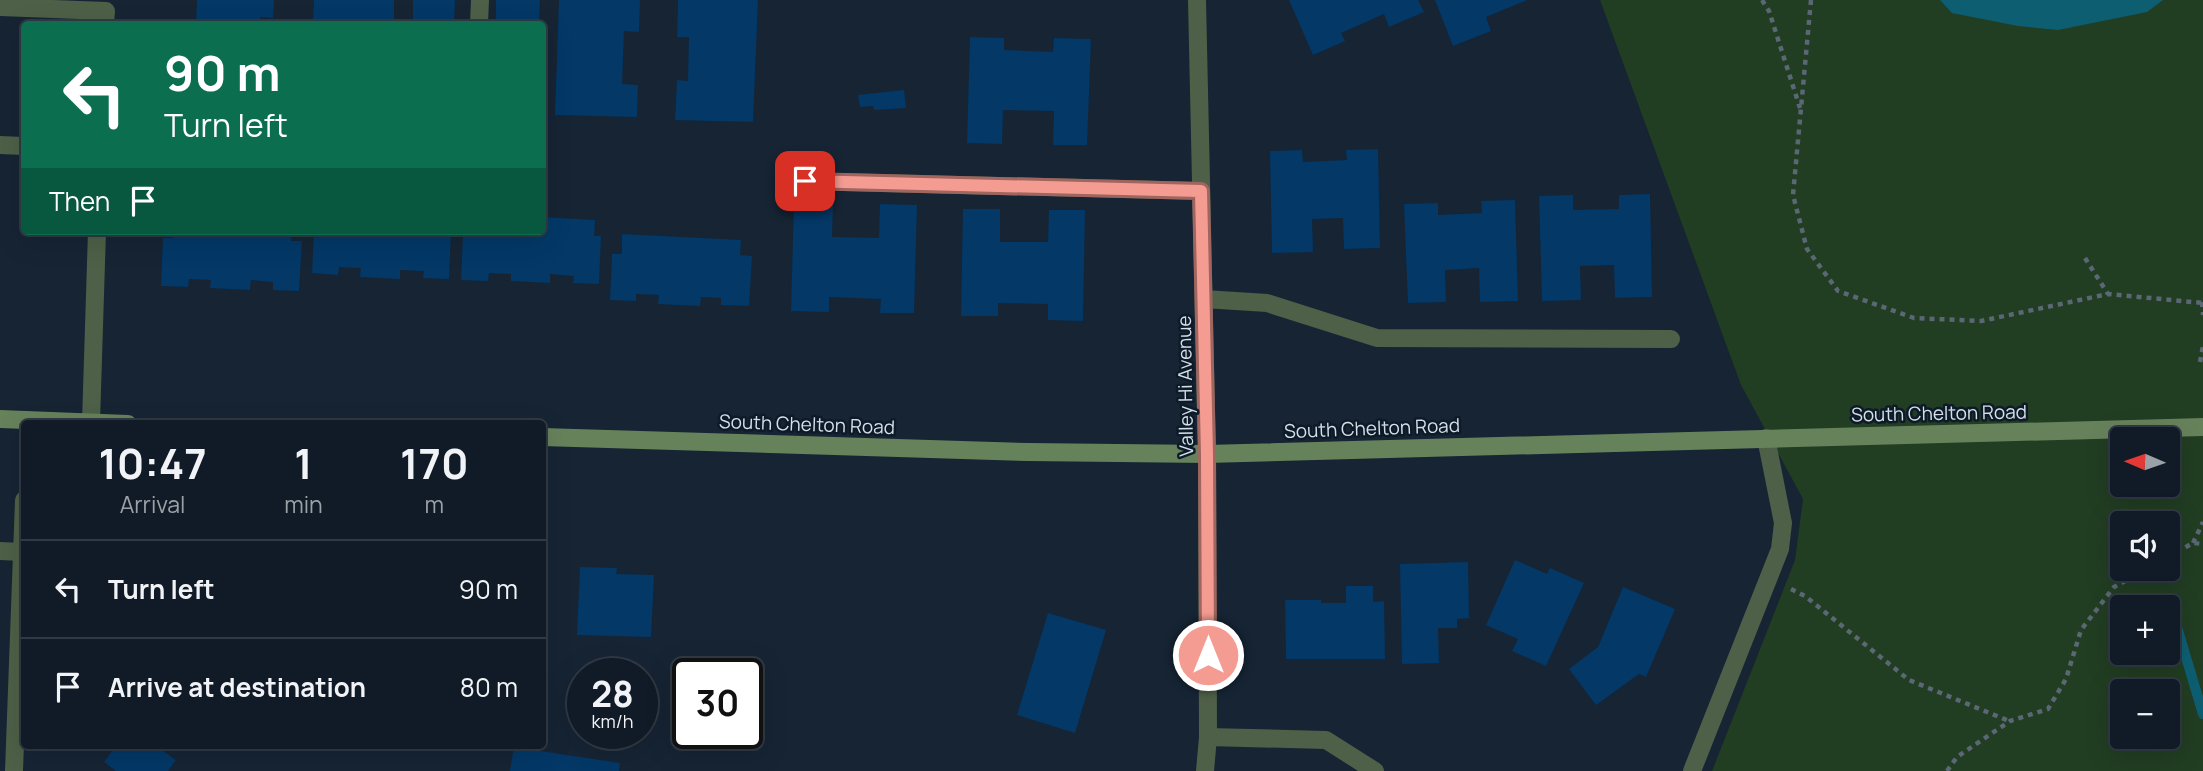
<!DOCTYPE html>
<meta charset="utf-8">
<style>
:root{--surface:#101b27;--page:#19242f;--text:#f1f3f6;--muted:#9ca1a7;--line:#303944}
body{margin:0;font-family:Manrope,sans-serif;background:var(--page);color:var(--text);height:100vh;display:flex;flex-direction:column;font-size:26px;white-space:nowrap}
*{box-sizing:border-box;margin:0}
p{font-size:23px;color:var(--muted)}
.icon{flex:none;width:38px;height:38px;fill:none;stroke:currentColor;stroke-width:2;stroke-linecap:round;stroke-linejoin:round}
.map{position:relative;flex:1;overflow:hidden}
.details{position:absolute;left:21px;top:420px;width:525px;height:329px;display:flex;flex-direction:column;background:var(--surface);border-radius:7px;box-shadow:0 7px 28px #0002,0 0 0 2px var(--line)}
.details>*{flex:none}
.banner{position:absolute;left:21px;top:21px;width:525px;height:214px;border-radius:7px;box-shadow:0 7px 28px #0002,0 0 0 2px var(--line);background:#0b6e4f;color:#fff;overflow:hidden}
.needle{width:46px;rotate:272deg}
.controls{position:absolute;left:2110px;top:427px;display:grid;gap:14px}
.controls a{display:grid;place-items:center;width:70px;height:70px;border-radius:7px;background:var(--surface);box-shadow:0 7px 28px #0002,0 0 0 2px var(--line);font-size:35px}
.speed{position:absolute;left:567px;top:658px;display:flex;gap:14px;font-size:35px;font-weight:700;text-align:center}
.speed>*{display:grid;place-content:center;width:91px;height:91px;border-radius:50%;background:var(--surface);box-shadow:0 7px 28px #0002,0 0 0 2px var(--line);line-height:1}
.speed small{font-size:18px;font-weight:400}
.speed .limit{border:4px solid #111;border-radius:10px;background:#fff;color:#111}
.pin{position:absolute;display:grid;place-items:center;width:60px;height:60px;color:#fff;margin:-30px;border-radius:14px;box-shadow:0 4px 10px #0006}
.me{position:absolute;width:77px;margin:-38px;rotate:0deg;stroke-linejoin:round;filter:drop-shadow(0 0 5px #0008)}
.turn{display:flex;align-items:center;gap:24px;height:147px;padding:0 28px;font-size:32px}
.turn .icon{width:91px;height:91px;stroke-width:2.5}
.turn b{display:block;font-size:49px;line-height:60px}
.then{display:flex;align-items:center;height:66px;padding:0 28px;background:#0003;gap:14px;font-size:26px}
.eta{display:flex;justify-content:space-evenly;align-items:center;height:119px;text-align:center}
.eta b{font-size:42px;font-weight:700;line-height:49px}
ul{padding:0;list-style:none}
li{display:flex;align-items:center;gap:21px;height:98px;padding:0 28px;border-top:2px solid var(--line)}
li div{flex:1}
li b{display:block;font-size:26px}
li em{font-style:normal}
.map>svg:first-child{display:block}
</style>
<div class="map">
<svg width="2203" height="771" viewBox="0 0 2203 771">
<rect width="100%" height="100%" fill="#162434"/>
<path fill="#213d22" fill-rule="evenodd" d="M1600,0H2203V771H1712L1795,560L1803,499L1741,385ZM2123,439H2168V485H2123ZM2123,523H2168V569H2123ZM2123,607H2168V653H2123ZM2123,691H2168V737H2123Z"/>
<path fill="#0e5e72" d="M1940,0H2163L2147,12L2058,30L2018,26L1952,13Z"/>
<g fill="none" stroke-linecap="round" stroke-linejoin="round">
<path stroke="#0e5e72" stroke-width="10" d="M2171,607L2203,714"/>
</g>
<path fill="#033867" d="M197,0H274L273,18L260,17V24H196Z
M314,0H394V24H327V22L313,21Z
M413,0H455L454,24H413Z
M496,0H540L539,24H496Z
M559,0H640L639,32L624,31L622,84L638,85L637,117L555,115Z
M678,0H758L753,122L675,120L677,80L688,81L689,37H677Z
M1289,0H1418L1424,12L1389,27L1384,14L1341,33L1345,41L1313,55Z
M1435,0H1527L1486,17L1491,31L1453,46Z
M970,37L1004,38V50L1053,52L1054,38L1091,39L1087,145H1053L1054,111L1003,110L1002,144L967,143Z
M904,90L906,108L874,110L873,106L860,107L858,95Z
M1378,149L1380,248L1344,249L1343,218L1312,219L1313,252L1272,253L1270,151L1302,150L1303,162L1347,160L1346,150Z
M1650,194L1652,297L1615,298L1614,265L1580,266L1581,300L1542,301L1539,196L1573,195V210L1619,209V195Z
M1515,200L1518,301L1480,302L1479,268L1445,270L1446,302L1408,303L1404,204L1438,203V215L1482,213L1481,201Z
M794,202L833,203L832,237L879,238L880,204L917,205L914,313H880L881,299L829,297V312L791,311Z
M963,209H1000V242H1048L1049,210H1085L1083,321L1048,320V304L998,303V316H961Z
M542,217L595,220L594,236H601L599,284L573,283L574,276L550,274V283L511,281V274L489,273L488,281L461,280L463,233L471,234L472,231H542Z
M173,231H292L291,241H302L299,291L273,290V282L251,280L250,290L210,288L211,280L189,279L188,287L161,286L163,238H173Z
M314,231L451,232L449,279L423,278L424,271L400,270V279L360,277L361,268L339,267L338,275L312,273Z
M622,234L741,240L740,255L752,256L749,306L721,305V298L701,297L700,306L658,304L659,295L636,294V301L610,300L612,254H622Z
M1515,560L1547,574L1550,568L1584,583L1546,666L1512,651L1518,639L1486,625Z
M1468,562L1469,618L1457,619V628H1438L1439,663L1402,664L1400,564Z
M580,567L617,568L616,574L654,575L651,637L577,635Z
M1346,586H1373V602L1384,601L1385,659H1286L1285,600H1321V603H1346Z
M1623,587L1675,609L1646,677L1639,674L1596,705L1569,669L1598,647Z
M1048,613L1106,630L1075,733L1017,715Z
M116,746H156L176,760L168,771H116L104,762Z
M514,747L620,763L619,771H510Z"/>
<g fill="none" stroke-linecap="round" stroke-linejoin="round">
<path stroke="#5b6775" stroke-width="4.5" stroke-dasharray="5 5" stroke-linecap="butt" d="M1762,0L1769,11L1800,108
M1811,0L1793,195L1807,249L1838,291L1914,318L1981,321L2108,294L2203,303
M2085,258L2108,294
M2202,302L2203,315
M2200,362L2203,346
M2193,543L2203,522
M2168,557L2193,543L2203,544
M1791,589L1805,596L1909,680L2009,721
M1947,771L1957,757L2010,721L2048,709L2066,679L2081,630L2114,587L2147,569"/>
<path stroke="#4e6048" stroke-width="18" d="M0,7L106,11L105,24
M0,145L24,146
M91,422L97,231
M0,551L22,552
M1692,771L1780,549L1783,523L1766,438"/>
<path stroke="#4e6048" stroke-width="18" d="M1197,0L1207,454L1208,737L1205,771
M479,24L480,0
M805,181L1201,191
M1204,299L1267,303L1377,338L1671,339
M1208,737L1326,740L1375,771
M14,771L24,500"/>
<path stroke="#66825b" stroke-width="18" d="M0,419L128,424
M542,437L1028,452L1207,454L2203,427"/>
</g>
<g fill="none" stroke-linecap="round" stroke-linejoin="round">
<defs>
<path id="route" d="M805,181L1201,191L1207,454L1208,655"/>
</defs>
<use href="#route" stroke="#9f655f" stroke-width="18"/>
<use href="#route" stroke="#f59c92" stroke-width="12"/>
</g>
<g text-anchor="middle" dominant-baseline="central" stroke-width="5" stroke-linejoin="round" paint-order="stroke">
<g font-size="19" fill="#d6dfe9" stroke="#0d1b29">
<text transform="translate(1185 386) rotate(-91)">Valley Hi Avenue</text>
<text transform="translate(1939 413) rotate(-1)">South Chelton Road</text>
<text transform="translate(807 424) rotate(2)">South Chelton Road</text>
<text transform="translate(1372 428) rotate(-2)">South Chelton Road</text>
</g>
</g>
</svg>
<div class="controls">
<a><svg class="needle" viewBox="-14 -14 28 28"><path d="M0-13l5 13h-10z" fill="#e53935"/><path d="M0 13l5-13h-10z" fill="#9ca1a7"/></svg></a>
<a><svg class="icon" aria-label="sound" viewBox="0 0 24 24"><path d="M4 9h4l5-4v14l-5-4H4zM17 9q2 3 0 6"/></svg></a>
<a>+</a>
<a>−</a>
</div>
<div class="speed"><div>28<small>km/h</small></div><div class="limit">30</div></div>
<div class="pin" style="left:805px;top:181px;background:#d93025"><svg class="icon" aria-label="arrive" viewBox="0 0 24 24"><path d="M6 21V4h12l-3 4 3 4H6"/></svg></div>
<svg class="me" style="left:1208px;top:655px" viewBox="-20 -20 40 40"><circle r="17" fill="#f59c92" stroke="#fff" stroke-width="3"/><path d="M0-11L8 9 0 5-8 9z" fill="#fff"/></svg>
<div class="banner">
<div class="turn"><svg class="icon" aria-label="left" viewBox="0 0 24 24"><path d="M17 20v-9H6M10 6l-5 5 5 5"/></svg><div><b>90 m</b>Turn left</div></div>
<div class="then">Then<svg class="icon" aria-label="arrive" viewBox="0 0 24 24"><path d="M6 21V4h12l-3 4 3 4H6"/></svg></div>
</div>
<section class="details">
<div class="eta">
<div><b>10:47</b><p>Arrival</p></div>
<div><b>1</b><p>min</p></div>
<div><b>170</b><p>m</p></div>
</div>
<ul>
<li><svg class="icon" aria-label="left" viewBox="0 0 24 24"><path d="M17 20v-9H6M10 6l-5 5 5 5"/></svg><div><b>Turn left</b></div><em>90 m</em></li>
<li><svg class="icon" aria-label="arrive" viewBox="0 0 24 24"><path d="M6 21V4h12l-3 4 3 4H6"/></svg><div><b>Arrive at destination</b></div><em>80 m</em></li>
</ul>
</section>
</div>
